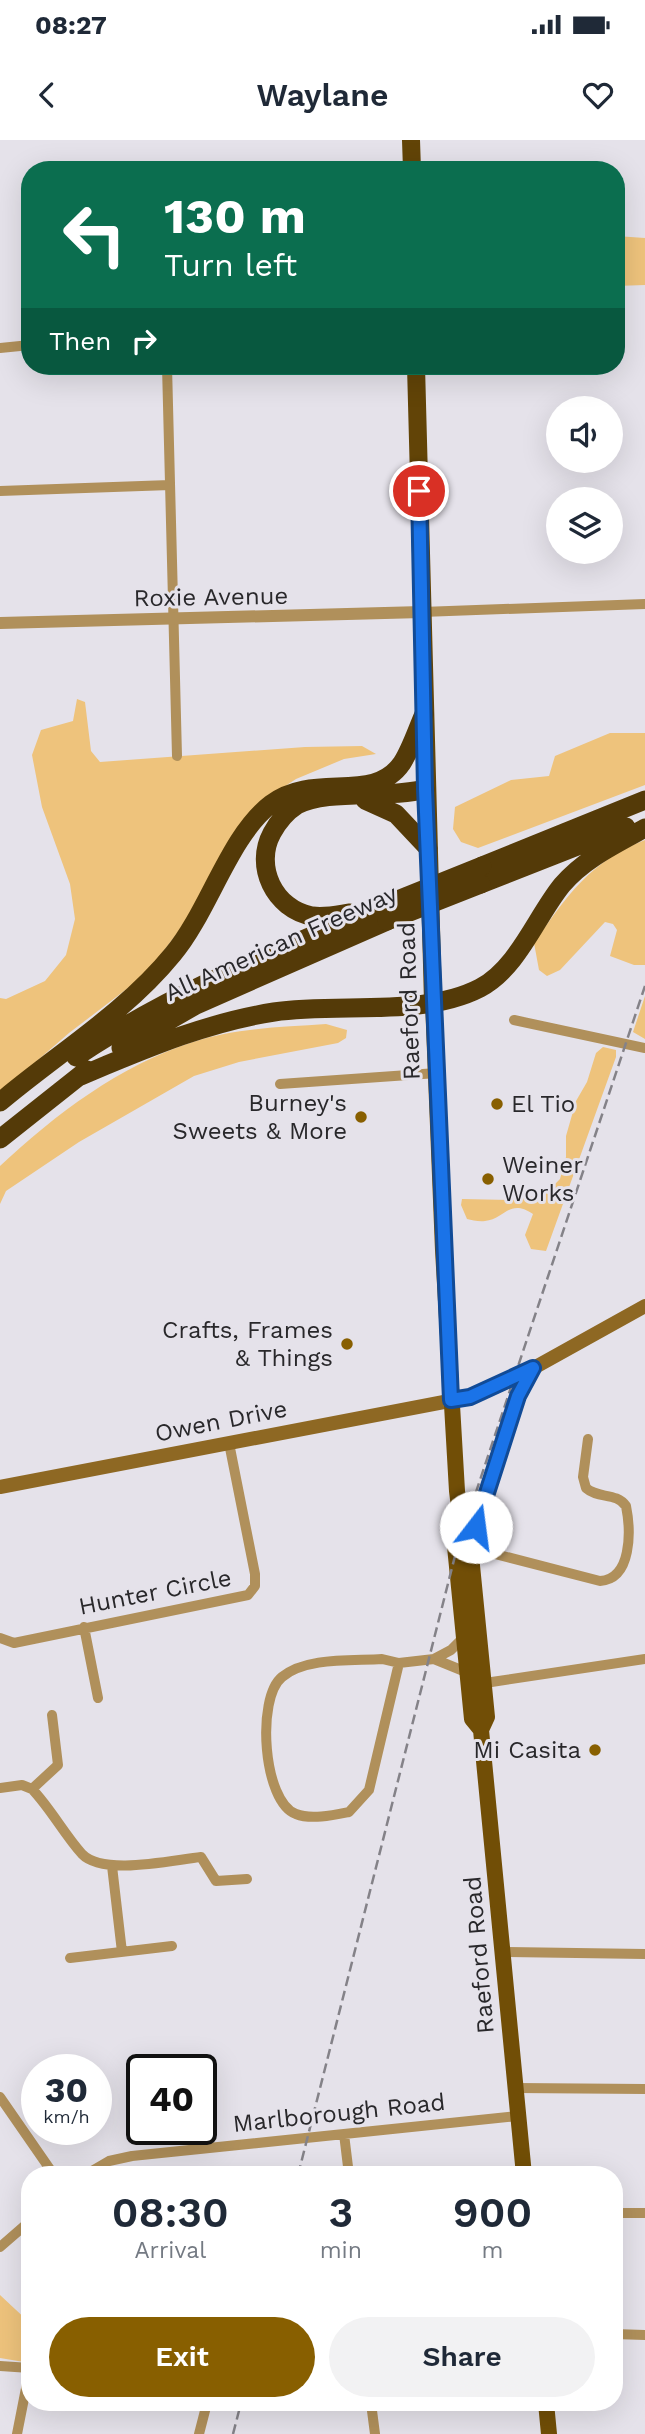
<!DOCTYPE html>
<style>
:root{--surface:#fff;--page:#f2f2f3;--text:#1f2937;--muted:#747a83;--accent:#885f00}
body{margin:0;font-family:"Work Sans",sans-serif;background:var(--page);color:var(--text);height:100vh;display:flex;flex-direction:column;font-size:26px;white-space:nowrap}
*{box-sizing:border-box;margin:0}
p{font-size:23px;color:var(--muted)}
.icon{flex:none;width:38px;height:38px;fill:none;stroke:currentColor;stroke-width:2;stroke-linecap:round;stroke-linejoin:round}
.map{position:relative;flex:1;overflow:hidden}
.panel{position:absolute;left:21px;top:2026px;width:602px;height:245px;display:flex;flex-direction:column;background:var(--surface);border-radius:28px;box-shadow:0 7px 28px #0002}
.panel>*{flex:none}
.banner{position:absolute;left:21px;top:21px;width:604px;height:214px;border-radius:28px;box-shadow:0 7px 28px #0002;background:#0b6e4f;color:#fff;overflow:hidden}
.buttons{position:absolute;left:546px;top:256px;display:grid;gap:14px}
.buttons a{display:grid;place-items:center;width:77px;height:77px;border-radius:50%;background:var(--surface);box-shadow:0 7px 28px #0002;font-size:35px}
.speed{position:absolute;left:21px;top:1914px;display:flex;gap:14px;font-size:35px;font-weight:700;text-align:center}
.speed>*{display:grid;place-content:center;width:91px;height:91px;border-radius:50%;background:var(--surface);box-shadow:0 7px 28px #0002;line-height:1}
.speed small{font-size:18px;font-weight:400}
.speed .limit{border:4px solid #111;border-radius:10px;background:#fff;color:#111}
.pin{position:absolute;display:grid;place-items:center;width:60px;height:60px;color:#fff;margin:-30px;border:4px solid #fff;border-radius:50%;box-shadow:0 2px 7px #0007}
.me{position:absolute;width:77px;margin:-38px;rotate:15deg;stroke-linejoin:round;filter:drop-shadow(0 0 5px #0008)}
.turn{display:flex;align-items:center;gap:24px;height:147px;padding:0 28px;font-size:32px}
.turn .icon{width:91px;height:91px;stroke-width:2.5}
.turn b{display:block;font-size:49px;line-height:60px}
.then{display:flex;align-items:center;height:66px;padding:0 28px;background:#0003;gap:14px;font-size:26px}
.eta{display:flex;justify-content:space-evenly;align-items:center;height:119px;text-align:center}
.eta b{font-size:42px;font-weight:600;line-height:49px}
.primary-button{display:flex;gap:14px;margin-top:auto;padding:14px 28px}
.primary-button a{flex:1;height:80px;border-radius:42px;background:var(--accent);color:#fff;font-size:28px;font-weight:600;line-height:80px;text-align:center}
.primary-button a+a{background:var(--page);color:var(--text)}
.status{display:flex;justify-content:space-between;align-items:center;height:49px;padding:0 35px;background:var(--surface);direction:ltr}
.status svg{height:19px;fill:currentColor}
header{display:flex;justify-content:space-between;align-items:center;height:91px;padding:0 28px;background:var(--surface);font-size:32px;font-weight:600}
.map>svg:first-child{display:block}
</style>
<div class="status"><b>08:27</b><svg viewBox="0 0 49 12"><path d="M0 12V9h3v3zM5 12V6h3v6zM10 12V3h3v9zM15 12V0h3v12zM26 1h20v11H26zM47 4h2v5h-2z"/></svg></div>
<header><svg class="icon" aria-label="back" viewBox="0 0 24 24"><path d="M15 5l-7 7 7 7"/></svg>Waylane<svg class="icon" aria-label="heart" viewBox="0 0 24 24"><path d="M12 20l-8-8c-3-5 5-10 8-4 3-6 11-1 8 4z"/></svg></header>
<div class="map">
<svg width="645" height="2294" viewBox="0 0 645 2294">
<rect width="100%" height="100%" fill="#e5e2ea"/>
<path fill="#eec37c" d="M616,96L645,98V145L616,146Z
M77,559L85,562L91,611L100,622L305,607L362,606L376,614L344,619L296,639L258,664L192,774L145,835L69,893L0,953V858L6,859L45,841L66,815L75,779L70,744L42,667L32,615L41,590L73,581Z
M610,593H645V645L478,708L461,702L453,689L455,667L511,640L549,636L555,616Z
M645,700V825H634L610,816L617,790L613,784L605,782L560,830L547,836L539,830L534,803C566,757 590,721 645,700Z
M645,856V899L633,892Z
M326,884L347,890L346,898L338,903L239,922L194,936L79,1002L6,1051L0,1064V1026C57,973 119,926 193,902C235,888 282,887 326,884Z
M603,907L616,910V917L546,1111L531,1109L525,1095L533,1074C509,1058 505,1079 485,1081C479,1082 472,1080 467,1079L461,1065L462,1059L511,1060L545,1054L560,1039L566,1017V996L576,961L587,942L596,913Z
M0,2155L30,2183V2223L0,2218Z"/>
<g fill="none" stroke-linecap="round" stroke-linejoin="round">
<path stroke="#b0905b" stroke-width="10" d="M0,208L30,205
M167,226L177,616
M0,351L170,345
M422,472L645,464
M514,880L645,908
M280,944L437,933
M472,1408L600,1441C632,1439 631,1391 626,1366C616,1352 598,1359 586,1348L583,1337L588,1299
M84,1487L98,1558
M0,1498L14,1503L248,1455L255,1446V1434L229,1303
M382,1519L399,1523L369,1650L349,1672C334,1675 311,1680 296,1674C263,1662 256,1558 282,1537C306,1517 352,1521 382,1519Z
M434,1519L451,1510L463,1498
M399,1523L434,1519L466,1532
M485,1543L645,1519
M0,1648L22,1645L32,1649C51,1669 64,1694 82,1714C103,1736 172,1720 201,1717L216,1741L247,1739
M32,1649L58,1625L52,1575
M112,1726L122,1812
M503,1812L645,1814
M70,1818L172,1806
M516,1948L645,1949
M0,1957L54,2035
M344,1994L349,2035
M85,2035L109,2021L132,2016L518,1976
M614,2073H645
M0,2107L30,2081
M614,2194L645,2195
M0,2226L30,2228
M371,2263L375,2294
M17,2294L30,2228
M199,2294L207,2263"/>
<path stroke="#b0905b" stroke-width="12" d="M0,483L422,472
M473,1405C486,1345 503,1282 533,1228"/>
<path stroke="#8e6823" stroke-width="14" d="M0,1347L470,1257L512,1240L645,1166"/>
<path stroke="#714e06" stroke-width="16" d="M433,862L443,1110L457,1351L459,1367L467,1375L487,1577L481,1590L524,2035
M459,1367L452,1376L472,1579L481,1590
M546,2263L549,2294"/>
<path stroke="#624407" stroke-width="18" d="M411,0L412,30
M416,226L433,862"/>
<path stroke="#543a08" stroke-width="19" d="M365,660L396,674L428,708
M482,726L645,660
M481,744L626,687
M350,773C337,775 325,778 312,776C274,769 254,726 272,693C278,682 286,672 297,665C326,649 390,659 425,649
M121,908L196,865L387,781
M76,917C172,852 279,810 385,765
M78,937C143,910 204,883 274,872C338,862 422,878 480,848C518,828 536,777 562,745C584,719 616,704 645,688
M0,962C58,913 125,873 173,814C209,771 229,696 271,664C315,631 373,665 402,623C411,609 417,590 424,574
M0,999L87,930"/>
<path stroke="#848288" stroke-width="2.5" stroke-dasharray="10 5" stroke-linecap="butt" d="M298,2035L456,1412L645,846
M233,2294L241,2263"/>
<path stroke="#543a08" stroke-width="19" d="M385,765L482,726
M387,781L481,744"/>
</g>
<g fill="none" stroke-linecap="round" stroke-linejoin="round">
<defs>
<path id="route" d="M419,351L425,649L451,1260L470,1257L533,1228L518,1256L476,1387"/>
</defs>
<use href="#route" stroke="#114b97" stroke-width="18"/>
<use href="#route" stroke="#1a73e8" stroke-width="12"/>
</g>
<g fill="#885f00" stroke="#e5e2ea" stroke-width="2.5">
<circle cx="497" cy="964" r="7"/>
<circle cx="361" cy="977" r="7"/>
<circle cx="488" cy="1039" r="7"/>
<circle cx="347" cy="1204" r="7"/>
<circle cx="595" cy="1610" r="7"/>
</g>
<g text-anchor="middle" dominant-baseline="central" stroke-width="6" stroke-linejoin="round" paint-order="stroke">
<g font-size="24" fill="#29282b" stroke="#e5e2ea">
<text transform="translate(211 457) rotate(-1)">Roxie Avenue</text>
<text transform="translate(281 803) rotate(-24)">All American Freeway</text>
<text transform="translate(409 861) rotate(-92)">Raeford Road</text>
<text transform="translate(221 1281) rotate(-11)">Owen Drive</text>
<text transform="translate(155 1452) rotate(-11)">Hunter Circle</text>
<text transform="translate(479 1815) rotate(-95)">Raeford Road</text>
<text transform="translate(339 1973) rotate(-6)">Marlborough Road</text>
</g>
<g font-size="24" fill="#29282b" stroke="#e5e2ea" text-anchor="end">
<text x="347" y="963">Burney's<tspan x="347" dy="28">Sweets &amp; More</tspan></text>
<text x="511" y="964" text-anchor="start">El Tio</text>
<text x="502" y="1025" text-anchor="start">Weiner<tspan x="502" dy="28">Works</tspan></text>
<text x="333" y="1190">Crafts, Frames<tspan x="333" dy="28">&amp; Things</tspan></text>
<text x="581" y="1610">Mi Casita</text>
</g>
</g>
</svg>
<div class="buttons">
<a><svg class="icon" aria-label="sound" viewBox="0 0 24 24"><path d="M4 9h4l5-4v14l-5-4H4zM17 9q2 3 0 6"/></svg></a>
<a><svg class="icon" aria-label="layers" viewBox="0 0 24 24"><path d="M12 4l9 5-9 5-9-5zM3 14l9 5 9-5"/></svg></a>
</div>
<div class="speed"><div>30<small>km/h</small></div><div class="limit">40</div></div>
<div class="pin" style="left:419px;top:351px;background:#d93025"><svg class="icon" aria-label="arrive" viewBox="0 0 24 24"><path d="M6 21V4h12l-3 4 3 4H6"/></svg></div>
<svg class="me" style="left:476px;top:1387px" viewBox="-20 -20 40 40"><circle r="19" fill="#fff"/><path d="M0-13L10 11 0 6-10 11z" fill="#1a73e8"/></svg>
<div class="banner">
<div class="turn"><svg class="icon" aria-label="left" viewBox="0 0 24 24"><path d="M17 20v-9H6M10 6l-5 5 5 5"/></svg><div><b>130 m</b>Turn left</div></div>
<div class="then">Then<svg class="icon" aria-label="right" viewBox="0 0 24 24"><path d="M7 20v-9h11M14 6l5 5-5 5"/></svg></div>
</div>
<section class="panel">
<div class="eta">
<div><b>08:30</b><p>Arrival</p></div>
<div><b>3</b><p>min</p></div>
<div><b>900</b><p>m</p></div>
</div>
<div class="primary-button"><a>Exit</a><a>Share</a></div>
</section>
</div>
